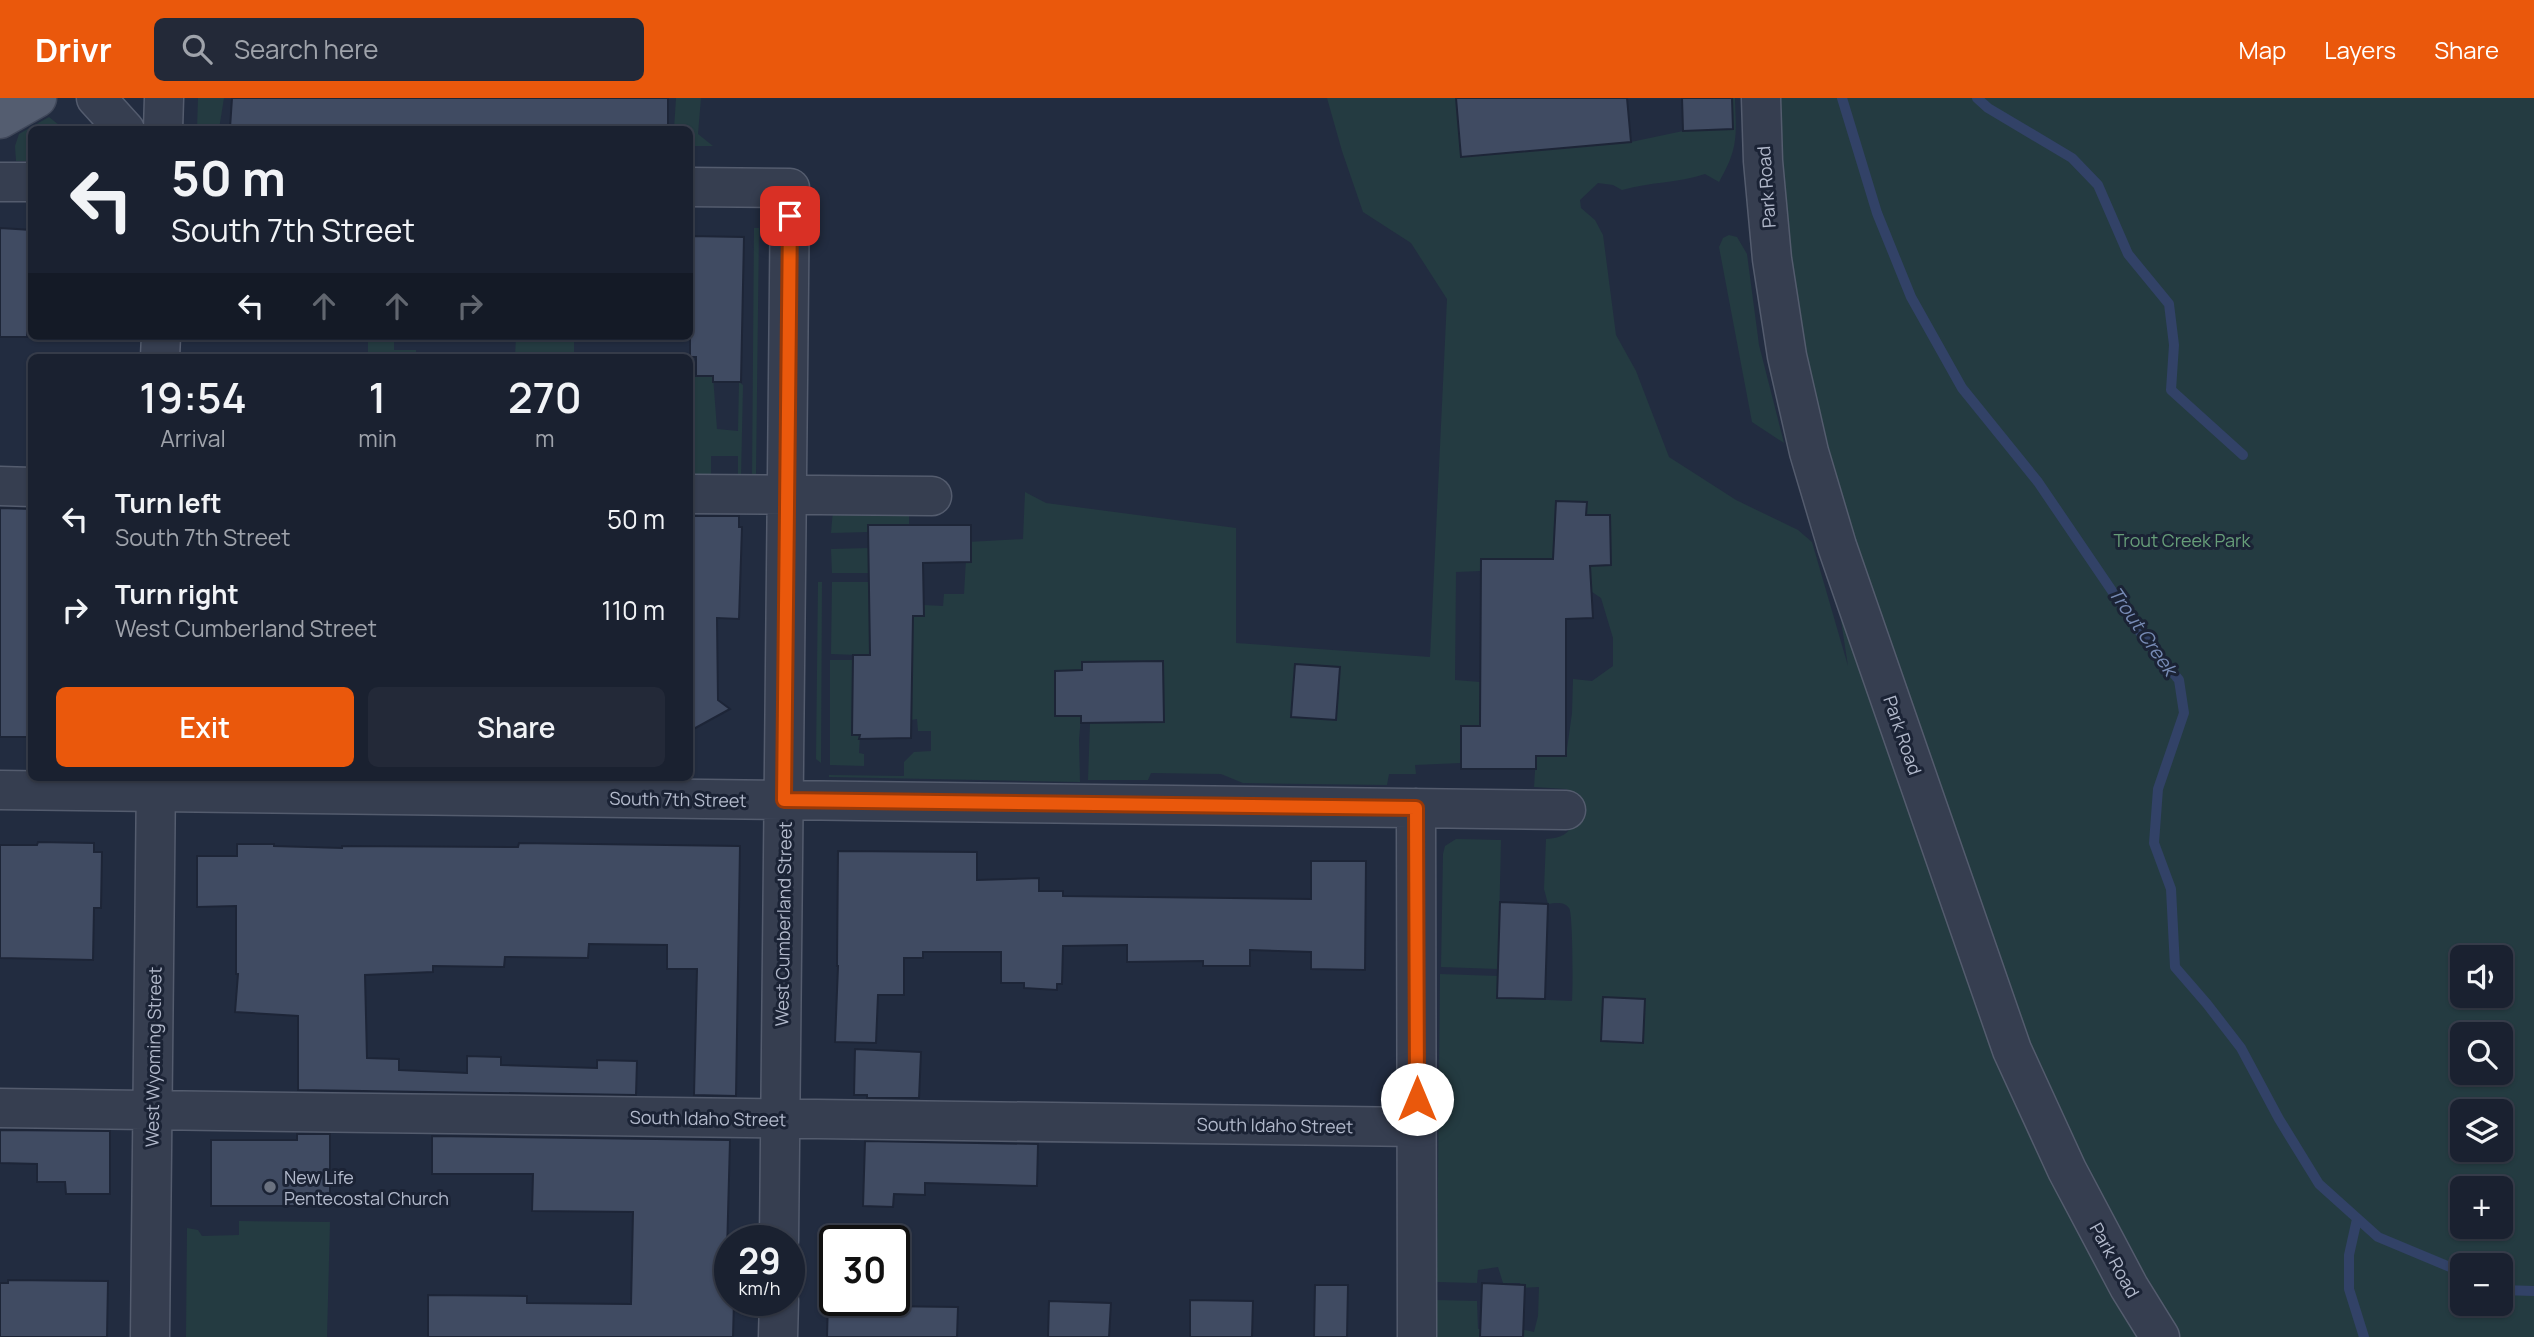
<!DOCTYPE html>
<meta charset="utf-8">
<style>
:root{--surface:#1a2130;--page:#232938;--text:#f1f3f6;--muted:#9fa3ab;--line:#383e4c;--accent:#ea580c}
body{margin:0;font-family:Manrope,sans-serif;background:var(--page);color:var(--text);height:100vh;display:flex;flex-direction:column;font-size:26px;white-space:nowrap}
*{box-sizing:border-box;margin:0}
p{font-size:23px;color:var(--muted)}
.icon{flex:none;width:38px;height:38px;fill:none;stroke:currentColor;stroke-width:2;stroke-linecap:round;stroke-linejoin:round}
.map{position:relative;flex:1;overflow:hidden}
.sheet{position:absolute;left:28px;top:256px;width:665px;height:427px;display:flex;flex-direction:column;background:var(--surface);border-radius:10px;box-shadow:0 2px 5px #0004,0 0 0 2px var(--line)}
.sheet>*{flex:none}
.top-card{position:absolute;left:28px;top:28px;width:665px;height:214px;border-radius:10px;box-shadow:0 2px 5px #0004,0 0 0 2px var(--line);background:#1a2130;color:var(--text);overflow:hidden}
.buttons{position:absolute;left:2450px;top:847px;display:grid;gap:14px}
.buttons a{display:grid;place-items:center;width:63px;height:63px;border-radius:10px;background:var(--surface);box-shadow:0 2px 5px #0004,0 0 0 2px var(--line);font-size:35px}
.speed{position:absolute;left:714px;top:1127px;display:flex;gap:14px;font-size:35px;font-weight:700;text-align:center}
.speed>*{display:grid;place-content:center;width:91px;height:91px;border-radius:50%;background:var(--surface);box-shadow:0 2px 5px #0004,0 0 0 2px var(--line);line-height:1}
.speed small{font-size:18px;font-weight:400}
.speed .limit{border:4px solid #111;border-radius:10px;background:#fff;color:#111}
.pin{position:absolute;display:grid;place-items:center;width:60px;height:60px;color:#fff;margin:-30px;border-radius:14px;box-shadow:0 4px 10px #0006}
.me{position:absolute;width:77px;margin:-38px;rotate:0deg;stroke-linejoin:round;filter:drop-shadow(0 0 5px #0008)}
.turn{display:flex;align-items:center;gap:24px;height:147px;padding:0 28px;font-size:32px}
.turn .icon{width:91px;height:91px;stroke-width:2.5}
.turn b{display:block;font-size:49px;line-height:60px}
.lanes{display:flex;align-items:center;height:66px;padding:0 28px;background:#0003;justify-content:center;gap:35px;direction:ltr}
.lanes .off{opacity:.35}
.eta{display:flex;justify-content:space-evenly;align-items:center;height:119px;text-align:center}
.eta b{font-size:42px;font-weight:600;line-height:49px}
.action{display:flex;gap:14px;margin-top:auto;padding:14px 28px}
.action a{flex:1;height:80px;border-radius:10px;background:var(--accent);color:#fff;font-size:28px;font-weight:600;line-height:80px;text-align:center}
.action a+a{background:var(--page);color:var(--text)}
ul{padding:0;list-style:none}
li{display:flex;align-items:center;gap:21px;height:91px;padding:0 28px}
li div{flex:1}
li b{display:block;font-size:26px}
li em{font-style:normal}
header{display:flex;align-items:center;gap:42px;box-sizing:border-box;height:98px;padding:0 35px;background:var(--accent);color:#fff}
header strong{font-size:33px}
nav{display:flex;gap:38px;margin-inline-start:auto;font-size:24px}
.search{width:490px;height:63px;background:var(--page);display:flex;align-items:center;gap:18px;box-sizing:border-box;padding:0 24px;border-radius:10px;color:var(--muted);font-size:26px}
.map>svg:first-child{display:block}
</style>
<header>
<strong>Drivr</strong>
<div class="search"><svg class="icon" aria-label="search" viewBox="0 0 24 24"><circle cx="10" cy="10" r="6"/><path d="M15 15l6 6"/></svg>Search here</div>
<nav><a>Map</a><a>Layers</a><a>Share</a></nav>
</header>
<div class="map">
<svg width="2534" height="1239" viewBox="0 0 2534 1239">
<rect width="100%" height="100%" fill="#222c40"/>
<path fill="#243b41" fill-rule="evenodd" d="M198,0H224L219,31H197Z
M676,0H701L698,36L713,48H690V32L674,31Z
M1327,0H1456L1461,59L1631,44L1683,33L1732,31V0H1735C1736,38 1739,49 1719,84L1705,76C1678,85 1649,84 1622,92L1613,87L1598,85L1580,102L1581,110L1595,122L1603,137L1616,237L1636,273L1669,359L1736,402L1798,432L1812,444L1848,568L1781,129L1775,0H2534V1239H1435L1437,1202L1477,1203L1478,1231H1521L1534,1234L1538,1218L1539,1189L1521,1190L1520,1185H1503L1498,1169L1478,1172L1477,1185L1437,1184L1440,876L1498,878L1497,900L1572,903C1573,892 1573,814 1569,810C1564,803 1555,805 1548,806L1544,791L1546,741C1577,740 1573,721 1574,696L1566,691L1534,689L1536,658H1566L1572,615L1573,581L1592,583L1613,568V540L1601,500L1543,461H1481V473L1456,474L1455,582L1480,584V628H1461V665L1415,667L1416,676H1389L1387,687L1243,685L1221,676L1151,675L1148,682H1088L1090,625L1162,563L1083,564L1082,572L1055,573V618H1081L1079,642L1080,684L829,679V677L904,678V664L914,654L931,653V633H918L917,621L911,622L912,566L884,558L831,556L832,484H869L870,519L923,518L924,507L943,508L944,496H964L967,444L1023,441L1025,394L1046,405L1236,430V545L1430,559L1447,201L1411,145L1363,114L1342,53ZM2462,859H2501V898H2462ZM2462,936H2501V975H2462ZM2462,1013H2501V1052H2462ZM2462,1090H2501V1129H2462ZM2462,1167H2501V1206H2462Z
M49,19L59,27L63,26L74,31L32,32L31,63H16L15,48L19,36Z
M754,130H759L756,376L752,381Z
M1729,137L1737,139L1747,156L1759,247L1784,345L1752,324L1719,149L1723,140Z
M368,238H394V252H416V259H368Z
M516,238H574V255L579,256L578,259H515Z
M713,278L717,331L738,333L739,284L743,287L741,380L738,379V358H711V380L690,378V279Z
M833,411L909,412V427L869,434L831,435Z
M869,450V475H832L831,451Z
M818,484H822L821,665L816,661Z
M830,562H853L852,637H860L859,655L864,656V668L830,667Z
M1456,741L1501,742L1498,871L1441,869L1443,756L1445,748Z
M239,1123L330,1124L327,1239H186L187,1130L198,1132L202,1138L239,1137Z"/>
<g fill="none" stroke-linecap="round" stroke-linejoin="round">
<path stroke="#324267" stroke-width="10" d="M1842,0L1877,115L1911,199L1962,290L2038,384L2142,537L2179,582L2184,615L2158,691L2154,745L2171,791L2175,869L2207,906L2241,950L2279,1021L2319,1086L2378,1139L2462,1174
M1977,0L1988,10L2072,60L2098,87L2128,156L2169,206L2174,247L2171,292L2243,357
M2357,1121L2349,1157V1191L2364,1239
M2501,1192L2534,1193"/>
</g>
<path fill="#404b62" stroke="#1d2537" stroke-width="2" d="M232,0H668V32L230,30Z
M1456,0H1627L1631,44L1461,59Z
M1682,0H1732L1733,31L1683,33Z
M0,130L32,132L27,239H0Z
M690,138L744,139L741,284H713V278H696V259H690Z
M1556,403L1587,404L1586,417H1610L1611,467L1590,468L1593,520L1566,521V658H1536V671H1461V628H1480L1481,461H1553Z
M0,410L32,411V639H0Z
M690,418H739V429H742L739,521L717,520L718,602L730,611L690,633Z
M868,427H971V464L923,465L924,518H913L911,640L859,641L860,637H852L853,557H870Z
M1163,563L1164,624L1081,625V618H1055V573L1082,572V564Z
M1295,566L1340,569L1336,622L1291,619Z
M38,744L94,745V754H102L101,810H94L93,862L0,860V747H37Z
M519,745L740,748L736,998L694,997L697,871H667V847L589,846L588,860L505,859L504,869L433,868V874L365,877L367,960L399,961V972L467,975V958L501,959V967L597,970V962L637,963L636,997L298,992V918L235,914L238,876H236V808L197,809V758H237V746H274V748L342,750V748L518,749Z
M838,753L977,754V782L1039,780V793H1063V798L1311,801V763H1366L1365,872L1311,871V854L1250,852V868H1203V863L1127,864V847L1063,848L1062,886H1057V892L1024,890V885H1001V854H923V860H904V897H878L876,945L835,944L838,868H837Z
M1500,804L1548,806L1545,901L1497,900Z
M1603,899L1645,901L1643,945L1601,943Z
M855,951L921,954L919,1000H867V997H854Z
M0,1032L110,1033V1096H66L65,1084H37V1066L0,1065Z
M297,1036H330V1108H211V1042H297Z
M432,1038L730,1042L726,1192H730V1202H734L733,1239H428V1197L527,1198V1205L631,1206L633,1114L532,1113L533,1076H432Z
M865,1043L1038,1046L1037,1088L925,1085V1097L894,1096L893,1109L863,1108Z
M8,1182L108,1183L107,1239H0V1185H8Z
M1482,1185L1525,1187L1523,1239H1480Z
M1315,1187H1348L1347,1239H1314Z
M828,1202H884V1208L958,1209L957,1239H827Z
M1190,1202L1253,1203L1252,1239H1190Z
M1049,1203L1111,1205L1109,1239H1048Z"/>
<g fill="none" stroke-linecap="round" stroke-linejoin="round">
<defs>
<path id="minor" d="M96,0L125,32
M1761,0L1763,63L1772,161L1787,258L1809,354L1837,448L2012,952L2067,1072L2129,1189L2160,1239
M163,32L164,0
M0,84H32
M690,89L790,90L779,1143
M160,259L161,238
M0,388L32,389
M690,396L932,398
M0,692L1566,712
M1416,710L1417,1239
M0,1010L1417,1029
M150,1239L156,679
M778,1239L779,1202"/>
<path id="major" d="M0,21L37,0"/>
</defs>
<use href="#minor" stroke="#545c6e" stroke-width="41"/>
<use href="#major" stroke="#3f4759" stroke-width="41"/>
<use href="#minor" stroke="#363e50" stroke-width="38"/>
<use href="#major" stroke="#545d70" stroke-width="38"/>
</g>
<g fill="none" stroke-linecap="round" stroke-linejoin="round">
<defs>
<path id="route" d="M790,118L784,702L1416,710L1417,1001"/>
</defs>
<use href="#route" stroke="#983908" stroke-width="18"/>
<use href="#route" stroke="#ea580c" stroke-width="12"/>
</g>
<circle fill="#6b7280" stroke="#1b2335" stroke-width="2.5" cx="270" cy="1089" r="7"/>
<g text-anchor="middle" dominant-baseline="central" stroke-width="6" stroke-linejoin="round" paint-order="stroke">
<g font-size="18" fill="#b2b9cb" stroke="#1b2335">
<text transform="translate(1766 89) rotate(-94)">Park Road</text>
<text transform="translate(1903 637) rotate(71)">Park Road</text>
<text transform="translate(678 701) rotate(1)">South 7th Street</text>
<text transform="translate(783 826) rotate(-89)">West Cumberland Street</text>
<text transform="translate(153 959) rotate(-89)">West Wyoming Street</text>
<text transform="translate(708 1020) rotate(1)">South Idaho Street</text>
<text transform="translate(1275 1027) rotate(1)">South Idaho Street</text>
<text transform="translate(2115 1162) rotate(61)">Park Road</text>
</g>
<g font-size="18" fill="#679e79" stroke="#1b2335">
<text x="2182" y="442">Trout Creek Park</text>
</g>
<g font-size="18" fill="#b2b9cb" stroke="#1b2335" text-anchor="start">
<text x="284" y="1079">New Life<tspan x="284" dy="21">Pentecostal Church</tspan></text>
</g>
<g font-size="19" font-style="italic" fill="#778bb5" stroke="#1b2335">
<text transform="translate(2143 533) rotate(55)">Trout Creek</text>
</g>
</g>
</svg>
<div class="buttons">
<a><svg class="icon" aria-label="sound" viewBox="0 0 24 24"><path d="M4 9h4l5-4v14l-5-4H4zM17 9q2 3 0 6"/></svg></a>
<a><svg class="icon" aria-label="search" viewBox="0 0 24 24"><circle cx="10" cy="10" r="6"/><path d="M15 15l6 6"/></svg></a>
<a><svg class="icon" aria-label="layers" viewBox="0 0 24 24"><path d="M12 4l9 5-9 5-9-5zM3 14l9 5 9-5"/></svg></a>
<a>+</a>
<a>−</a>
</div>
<div class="speed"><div>29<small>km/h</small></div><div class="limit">30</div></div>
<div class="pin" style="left:790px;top:118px;background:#d93025"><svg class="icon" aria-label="arrive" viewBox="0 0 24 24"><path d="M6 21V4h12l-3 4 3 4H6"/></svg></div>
<svg class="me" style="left:1417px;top:1001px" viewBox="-20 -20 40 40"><circle r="19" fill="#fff"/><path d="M0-13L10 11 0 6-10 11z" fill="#ea580c"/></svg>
<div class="top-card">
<div class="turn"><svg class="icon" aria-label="left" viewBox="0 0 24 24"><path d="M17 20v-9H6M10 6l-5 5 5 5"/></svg><div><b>50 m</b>South 7th Street</div></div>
<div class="lanes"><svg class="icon" aria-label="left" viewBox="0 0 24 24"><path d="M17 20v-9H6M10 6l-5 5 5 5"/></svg><svg class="icon off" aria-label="ahead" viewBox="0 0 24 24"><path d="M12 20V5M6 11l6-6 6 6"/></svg><svg class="icon off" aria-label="ahead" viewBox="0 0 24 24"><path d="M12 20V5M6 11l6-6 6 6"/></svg><svg class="icon off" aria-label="right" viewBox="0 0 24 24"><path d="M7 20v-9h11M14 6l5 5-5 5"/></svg></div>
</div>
<section class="sheet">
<div class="eta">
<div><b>19:54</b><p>Arrival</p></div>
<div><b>1</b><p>min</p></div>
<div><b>270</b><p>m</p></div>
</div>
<ul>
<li><svg class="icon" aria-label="left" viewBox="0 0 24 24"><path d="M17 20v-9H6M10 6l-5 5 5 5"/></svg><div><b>Turn left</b><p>South 7th Street</p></div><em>50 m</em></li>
<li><svg class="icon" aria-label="right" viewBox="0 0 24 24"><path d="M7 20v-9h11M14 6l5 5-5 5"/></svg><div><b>Turn right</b><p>West Cumberland Street</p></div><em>110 m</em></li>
</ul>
<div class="action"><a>Exit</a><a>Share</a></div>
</section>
</div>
